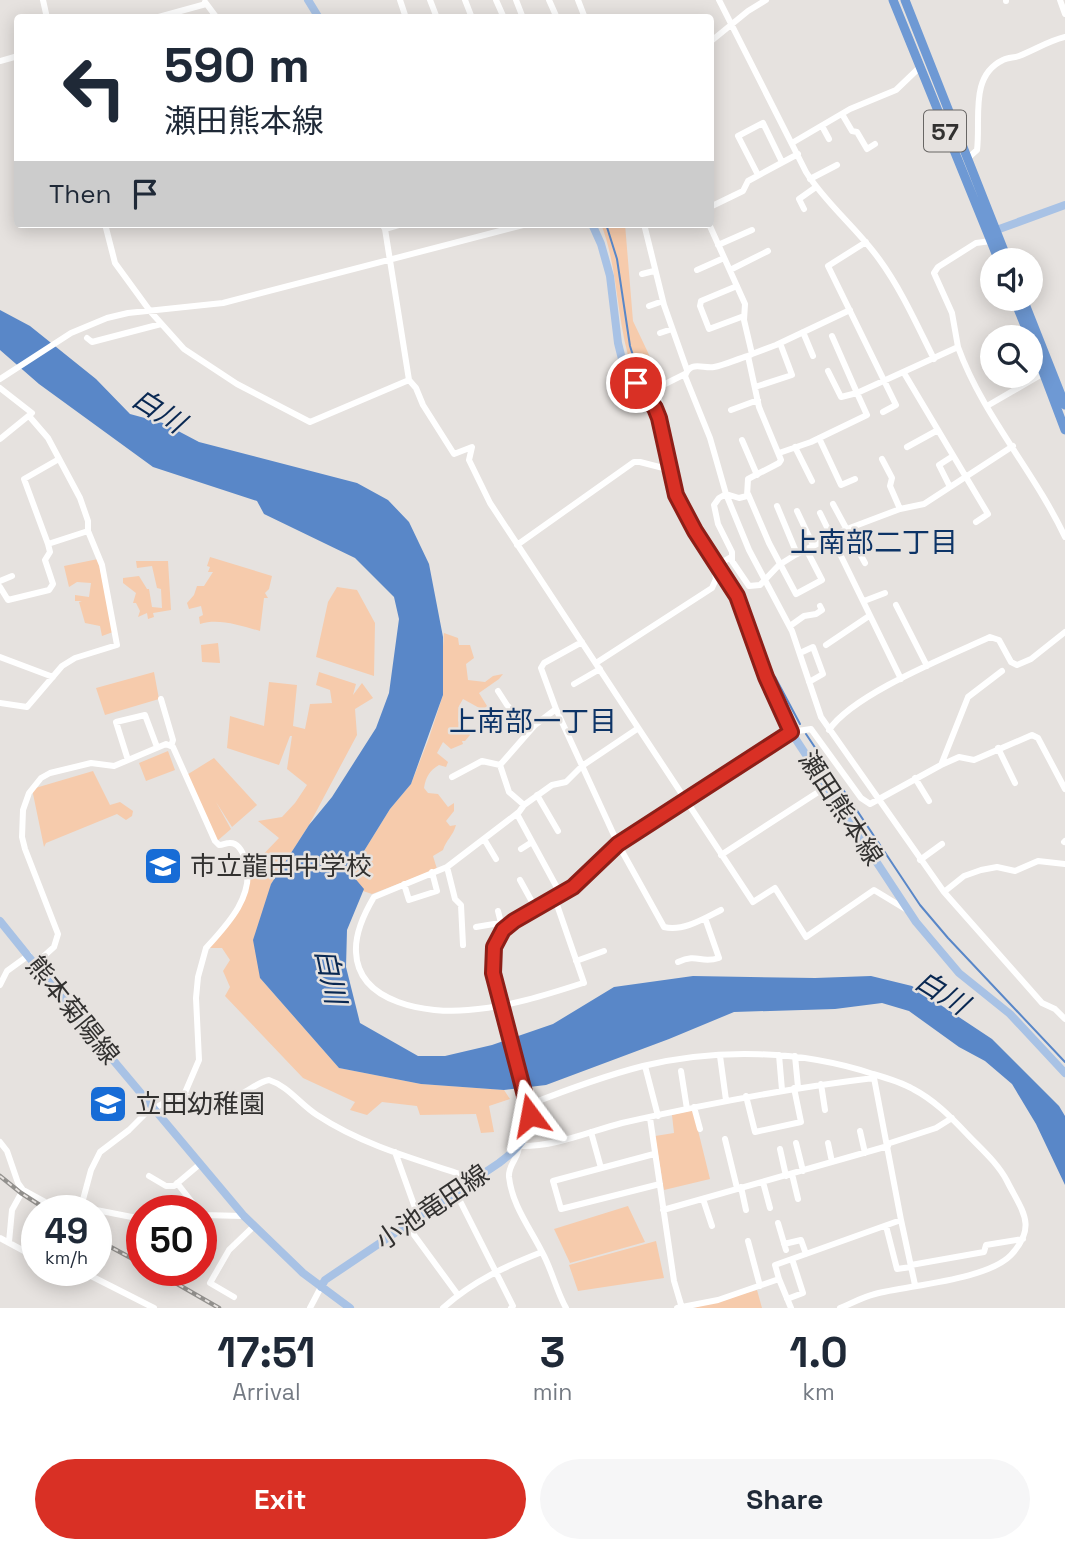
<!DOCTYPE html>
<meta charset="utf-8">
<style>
:root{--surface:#fff;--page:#f6f6f7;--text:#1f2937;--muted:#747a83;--accent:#d93025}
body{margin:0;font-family:"Space Grotesk","Noto Sans JP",sans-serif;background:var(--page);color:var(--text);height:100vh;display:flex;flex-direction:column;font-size:26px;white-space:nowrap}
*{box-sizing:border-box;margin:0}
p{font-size:23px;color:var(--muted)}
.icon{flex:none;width:38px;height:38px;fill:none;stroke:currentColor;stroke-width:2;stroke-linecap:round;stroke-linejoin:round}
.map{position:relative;height:1308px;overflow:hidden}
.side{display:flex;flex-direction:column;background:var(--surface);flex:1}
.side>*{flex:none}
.top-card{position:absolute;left:14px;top:14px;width:700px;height:214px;border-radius:7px;box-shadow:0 4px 18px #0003;background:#fff;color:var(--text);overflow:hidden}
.controls{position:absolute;left:980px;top:248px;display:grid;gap:14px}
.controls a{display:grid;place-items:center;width:63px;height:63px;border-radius:50%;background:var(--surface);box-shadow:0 4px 18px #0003;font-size:35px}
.speed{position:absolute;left:21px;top:1195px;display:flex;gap:14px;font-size:35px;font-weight:700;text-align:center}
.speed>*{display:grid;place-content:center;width:91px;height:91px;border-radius:50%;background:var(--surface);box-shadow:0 4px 18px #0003;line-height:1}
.speed small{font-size:18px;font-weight:400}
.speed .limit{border:10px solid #d22;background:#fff;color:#111}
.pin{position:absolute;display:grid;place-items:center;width:60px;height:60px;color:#fff;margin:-30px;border:4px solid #fff;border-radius:50%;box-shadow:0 2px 7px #0007}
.me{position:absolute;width:77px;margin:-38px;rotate:347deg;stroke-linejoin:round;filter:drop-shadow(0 0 5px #0008)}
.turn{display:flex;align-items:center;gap:24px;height:147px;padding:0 35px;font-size:32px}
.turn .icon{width:91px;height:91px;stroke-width:2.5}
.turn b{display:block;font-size:49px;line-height:60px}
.then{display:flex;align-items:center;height:66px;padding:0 35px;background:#0003;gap:14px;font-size:26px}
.eta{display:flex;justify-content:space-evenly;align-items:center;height:119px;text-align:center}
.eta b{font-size:42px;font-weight:700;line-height:49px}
.cta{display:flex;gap:14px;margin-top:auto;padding:14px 35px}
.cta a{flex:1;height:80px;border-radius:42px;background:var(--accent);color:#fff;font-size:28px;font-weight:700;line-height:80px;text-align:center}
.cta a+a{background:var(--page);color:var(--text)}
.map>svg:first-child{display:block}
</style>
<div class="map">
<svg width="1065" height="1308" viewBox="0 0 1065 1308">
<rect width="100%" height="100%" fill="#e6e2df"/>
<path fill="#f6cbac" d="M601,224H625L633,321L661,380L654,386L655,399C648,389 637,381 632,368C616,322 619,270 601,224Z
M210,557L272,576L269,589L265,593L268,598H264L260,631C241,626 219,618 200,624L199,617L203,615L201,606L189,609L187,603L194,595L197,586H204L213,572H208L210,567L207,566Z
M98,559L113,632L102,636L100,626L85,623L79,602L82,601H75V595L89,597L91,583L77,582L69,587L64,566Z
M136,561H168L171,610L153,613L154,617L148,619L147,613L138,617L140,611L136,603H133L136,593L123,583V578L139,576L147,589H149L152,607L162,608L161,589L157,588L152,566L137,568Z
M337,587L357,590L375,623L374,676L316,657L328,602Z
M444,633L458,638L459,645H470L474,658L466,664L468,680L485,682L493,676L503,674L499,679L479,693L487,706L483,710L463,699L459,706L458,721L464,725L470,735L465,741H462L463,744L451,749L443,742L437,753L448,762L446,767L439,765C429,771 426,777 424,788L428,793L438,794L448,807L454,803V811L446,821L450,826L456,825C453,836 446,840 443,850L433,856L437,869L372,894L363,891L353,876L364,851L390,809L411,784L429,738L443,695L441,673Z
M218,643L220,663L202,662L201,645Z
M154,672L159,699L105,715L96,688Z
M319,672L356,684L353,695L362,683L373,698L355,709L357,735L309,825L271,884L260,978L339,1068L421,1084L504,1090L510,1099L489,1106L494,1132L481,1133L476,1114L420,1115L417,1106L382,1102L367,1115L350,1110L355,1102L303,1078L225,996L230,987L223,971L230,960L222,948H206L240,905L257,861L279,838L258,821L282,817L295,803L307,785L287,769L292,736H290L279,765L227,748L230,716L264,726L269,682L297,685L293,726L305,729L310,704L332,703L330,690L316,685Z
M168,751L175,770L146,781L139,763Z
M214,758L257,805L232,827L216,802L231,829L216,842L185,776Z
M93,771L110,805L120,802L133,811L132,816L126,820L117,814L46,843L44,847L32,789Z
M693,1110L710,1179L664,1190L655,1136L674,1133L672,1115Z
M628,1206L645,1242L570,1263L554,1229Z
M656,1241L664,1278L578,1291L569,1265Z
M757,1290L762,1308H693Z"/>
<path fill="#5987c8" d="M0,310L30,326L96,379L130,414L163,423L199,442L357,483L388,500L409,522L429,564L443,637V695L411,784L390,809L364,851L353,876L364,889L347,930L346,967L360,1023L418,1056H445L492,1045L553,1024L614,987L693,976L815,978L871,976L912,986L992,1039L1059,1106L1065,1116V1185L1036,1124L1012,1084L985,1061L959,1047L909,1011L882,1003L835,1009L734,1012L669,1039L546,1085L504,1090L421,1084L339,1068L260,978L253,940L271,884L309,825L332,797L376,728L389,693L399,619L394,597L355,558L264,514L257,501L153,467L39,384L0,350Z"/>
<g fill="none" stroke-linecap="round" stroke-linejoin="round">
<path stroke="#5987c8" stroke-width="2" d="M606,224L617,259L630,346L637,368L656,395
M662,414L677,483
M775,677L800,724
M806,734L920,905L948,938L1065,1062"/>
<path stroke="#fff" stroke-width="6" d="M43,0L47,18
M400,0L406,18
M430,0L437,18
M465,0L472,18
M496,0L504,18
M516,0L523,18
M549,0L557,18
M578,0L585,18
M719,0L806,172C826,204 857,228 879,259C901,289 917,325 934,359
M1060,0L1065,14
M1006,1V0
M205,2L217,18
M155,18L206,4
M710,42L748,11L766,0
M0,61L18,56
M842,114L852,131L857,132L867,149L875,144
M822,126L829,139
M792,143L850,109L896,90L920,67
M968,158L977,150C981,119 969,76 1003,60C1008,57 1014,58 1019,56C1035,50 1048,41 1065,37
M758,175L738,136L763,123L782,162
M810,179L837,165
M710,207L743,191L748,181L798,154
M804,209L799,199L816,187
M105,224L115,263L150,311L184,349L237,384L310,422L409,380
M382,224L385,229L409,380L416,388L423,405L454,454L472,447L469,460L490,503L753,902L775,888L806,937L874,890L907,910
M644,224L664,305L687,370
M709,224L745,304L744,320L752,354L748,356L759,407L781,460L779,463L748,479L747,496L739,498L726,494L719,498L714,505L718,524L732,552V561L749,586L760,585L779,565L795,555L847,529L900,509L924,504L1013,446
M385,229L402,224
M866,242L828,266L896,405L883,412
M718,245L752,230
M697,270L724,258
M730,270L768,251
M642,274L654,271
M737,286L701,301L700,306L709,329L744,316
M649,306L663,301
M803,332L813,356
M660,333L672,329
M87,338L92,342L161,324
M958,347L952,313L934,273L938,267L976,243L991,241
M752,354L776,345L850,310
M748,356C737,359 725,365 714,367C703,369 690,360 685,376L710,438L726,494L749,550L792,631L821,717L944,892L1042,1003L1055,1009L1065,1019
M828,371L841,397L857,393L832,336
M904,373L988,514L976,522
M0,379L71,333L107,318L128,313L223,303L527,224
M755,387L792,375L780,343
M0,388L32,413L0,439
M987,406L1044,373
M731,410L758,400
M659,418L661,408L657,388L685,374
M819,438L841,485L855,479
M742,440L757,475
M795,447L812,481
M907,447L938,430
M779,453L811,442L867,415L857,393L958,347C983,416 1034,471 1065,537
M59,459L24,479L48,544L88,531
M882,459L892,478L890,486L900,509
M950,487L939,465L953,456
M748,494L769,543L796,594L822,580L806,549
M833,504L865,563
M777,506L797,554
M797,511L813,545
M820,513L901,679
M517,545L634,462H640L671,470
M0,581L12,576
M0,587L8,600L49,590L53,584L45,560L50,552L48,544
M864,601L885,593
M896,605L927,666
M790,626L804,616L816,614L822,610L820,606
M582,642L544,663L541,668L556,709L618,844L664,927C683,932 705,918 721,910
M826,645L869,616
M800,653L813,647L823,674L809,682
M0,657L53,677
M596,663L712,588L716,579L714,567L731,557
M574,684L600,669
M498,691L507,705L531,729
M161,699L173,740L171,746
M0,703L27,707L62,666L75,658L117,645L102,565L88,531V521L80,498L48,438L29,416
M829,730C853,694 949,656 990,637L999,640L1011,662L1017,665L1031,659L1065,632
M791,732L811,729L861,798L870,804L941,765L968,697L1002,671
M998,748L1015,783
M128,760L116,722L145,715L157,747
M941,765L959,757L974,760L1032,735L1038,738L1065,789
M452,777L482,761L500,765
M915,778L929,801
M537,795L558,831
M524,805L509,792L500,765L535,725L556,709
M517,814L561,895
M484,839L496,859
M1064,842L1065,841
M521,849L532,842
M721,855L826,787
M920,860L942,844
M447,867L374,897C365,912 355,934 356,952C358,1004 429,1014 468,1010C508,1007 546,995 583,983
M520,880L536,909
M404,884L409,900L437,891L432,872
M944,892L964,876L981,870L997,867L1015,871L1038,861L1065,864
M555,899L584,983
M498,911L501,923
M476,927L512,921
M463,945L461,905L455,899L447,867L519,812L524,805L552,785L566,782L582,766L637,729
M576,961L604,951
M678,962C698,953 700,964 719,958L705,918
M35,964L54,947L58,934L25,849L22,837L23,810L29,793L41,778L50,773L91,763L114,766L166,744L173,747L215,841L219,845C223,845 226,843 229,843C239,842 244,855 246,862C255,896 227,925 206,948L198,977L196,998L199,1060L184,1095
M0,985L7,971L29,955
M779,1055L782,1090
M720,1056L726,1100
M795,1056L798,1087
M645,1066L658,1116
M681,1071L687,1109
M821,1084L825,1110
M746,1096L755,1132L801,1122L794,1088
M528,1105C566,1090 604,1076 643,1066C718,1048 800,1050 873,1074C887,1078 901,1082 913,1089C934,1100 950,1116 966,1133C980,1148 997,1162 1007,1181C1022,1211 1038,1226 1011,1255C987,1280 909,1285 875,1294C863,1297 852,1303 840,1308
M694,1107L700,1129
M650,1118L674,1281L682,1308
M860,1131L865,1153
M591,1132L601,1168
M725,1139L737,1188
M0,1142L7,1151L18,1183L23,1190L45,1202L63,1208L81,1207L142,1219
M796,1143L803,1171
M828,1143L832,1162
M887,1144L936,1128L952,1118
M780,1149L786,1176
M395,1152L418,1216
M654,1154L553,1181L561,1209L660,1184
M792,1174L798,1199
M149,1176L166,1186H174L200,1164
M763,1182L770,1208
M177,1183L199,1211
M741,1187L746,1210
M455,1191L513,1306L511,1308
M703,1199L712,1226
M81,1207L91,1170L100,1152L129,1130L146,1113L169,1100L184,1095C196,1103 226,1102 239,1095C250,1090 258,1082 269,1080C288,1086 300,1104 317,1115C361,1144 411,1158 460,1174L472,1180
M663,1210L888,1146
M201,1215L244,1216
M901,1220L915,1285
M778,1223L786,1250
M406,1224L458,1295
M886,1226L897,1269L911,1267
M0,1238L37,1258
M748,1241L760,1286
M9,1242L12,1210L23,1190
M784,1244L801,1240L806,1254
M911,1265L984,1252L986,1245L1023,1239
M76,1270L89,1275L154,1308
M779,1279L791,1308
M234,1297L210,1283L229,1250L254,1226
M787,1299L803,1293L792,1259
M310,1308L321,1287
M443,1308C473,1281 506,1266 542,1252
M566,1308C556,1290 552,1270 542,1252C530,1228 512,1205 509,1177C508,1164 519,1158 519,1146C555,1147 588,1132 622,1123C706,1104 789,1088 874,1078L901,1220L775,1265L779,1279L718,1300L677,1308"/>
<path stroke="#a8c2e5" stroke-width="8" d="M308,0L319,18
M592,224L601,244L610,276L618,343L622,359L628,372L659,418L676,495L695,531L737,596L766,677L791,732L916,922L959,973L1010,1014L1065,1073
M991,232L1065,205
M0,921L82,1023L244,1216L303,1273L350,1308
M321,1287L325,1280L499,1163C523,1145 533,1133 527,1102L492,965L494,947L506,926L561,895L581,880L618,844L791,732"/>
<path stroke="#6e99d4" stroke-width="9" d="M893,0L999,261
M905,0L1008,261
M1014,299L1030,338
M1023,299L1065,405
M1031,340L1065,430"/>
<defs>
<path id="rail" d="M0,1176L21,1193L49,1211
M96,1239L142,1264
M153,1270L219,1308"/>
</defs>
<use href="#rail" stroke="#92908d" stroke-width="4.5"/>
<use href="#rail" stroke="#e6e2df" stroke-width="2" stroke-dasharray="5" stroke-linecap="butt"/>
</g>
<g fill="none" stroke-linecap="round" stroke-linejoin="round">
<defs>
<path id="route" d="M530,1115L493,973L494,947L503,930L514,921L573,887L618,844L791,732L766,677L737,596L695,531L676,495L659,418L655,408L636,383"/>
</defs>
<use href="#route" stroke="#8d1f18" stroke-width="18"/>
<use href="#route" stroke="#d93025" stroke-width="12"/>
</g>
<defs>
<symbol id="school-square" viewBox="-11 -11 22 22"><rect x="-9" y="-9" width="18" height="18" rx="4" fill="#176cd6" stroke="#e6e2df"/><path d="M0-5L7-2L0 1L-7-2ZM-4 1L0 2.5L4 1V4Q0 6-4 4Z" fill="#fff"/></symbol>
</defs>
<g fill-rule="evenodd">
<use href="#school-square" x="141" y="844" width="44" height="44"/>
<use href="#school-square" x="86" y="1082" width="44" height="44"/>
</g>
<g text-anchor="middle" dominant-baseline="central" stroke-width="5" stroke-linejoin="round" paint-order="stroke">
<rect fill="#e6e2df" stroke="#686664" stroke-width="2" x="924" y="110.5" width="42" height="41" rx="5"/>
<g font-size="24" font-weight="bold" fill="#323130">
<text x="945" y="131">57</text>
</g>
<g font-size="26" fill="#323130" stroke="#e6e2df">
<text transform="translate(841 808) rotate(57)">瀬田熊本線</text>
<text transform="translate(73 1010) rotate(51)">熊本菊陽線</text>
<text transform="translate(432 1207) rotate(-34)">小池竜田線</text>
</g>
<g font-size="26" fill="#323130" stroke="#e6e2df" text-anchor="start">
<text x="190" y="866">市立龍田中学校</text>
<text x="135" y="1104">立田幼稚園</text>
</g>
<g font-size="28" font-style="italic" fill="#092852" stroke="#e6e2df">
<text transform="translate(159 410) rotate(33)">白川</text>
<text transform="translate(331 976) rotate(78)">白川</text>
<text transform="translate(942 992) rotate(32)">白川</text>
</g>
<g font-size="28" fill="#0d3467" stroke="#e6e2df">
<text x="874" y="542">上南部二丁目</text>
<text x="533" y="721">上南部一丁目</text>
</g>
</g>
</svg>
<div class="controls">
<a><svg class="icon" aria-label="sound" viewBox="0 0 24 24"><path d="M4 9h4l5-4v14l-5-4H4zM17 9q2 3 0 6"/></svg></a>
<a><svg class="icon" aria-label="search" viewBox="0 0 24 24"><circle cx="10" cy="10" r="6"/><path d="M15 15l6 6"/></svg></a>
</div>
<div class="speed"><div>49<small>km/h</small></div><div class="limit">50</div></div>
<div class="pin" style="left:636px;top:383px;background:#d93025"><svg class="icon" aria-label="arrive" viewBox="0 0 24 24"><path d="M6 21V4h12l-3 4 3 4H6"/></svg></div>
<svg class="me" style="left:530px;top:1115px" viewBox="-20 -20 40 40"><path d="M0-17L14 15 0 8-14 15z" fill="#d93025" stroke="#fff" stroke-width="4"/></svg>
<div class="top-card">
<div class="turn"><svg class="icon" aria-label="left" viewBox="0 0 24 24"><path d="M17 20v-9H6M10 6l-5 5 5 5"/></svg><div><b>590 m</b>瀬田熊本線</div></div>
<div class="then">Then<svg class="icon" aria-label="arrive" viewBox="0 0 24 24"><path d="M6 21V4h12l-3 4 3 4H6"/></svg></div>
</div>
</div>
<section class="side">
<div class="eta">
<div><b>17:51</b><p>Arrival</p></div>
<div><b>3</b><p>min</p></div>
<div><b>1.0</b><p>km</p></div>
</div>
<div class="cta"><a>Exit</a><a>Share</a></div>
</section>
